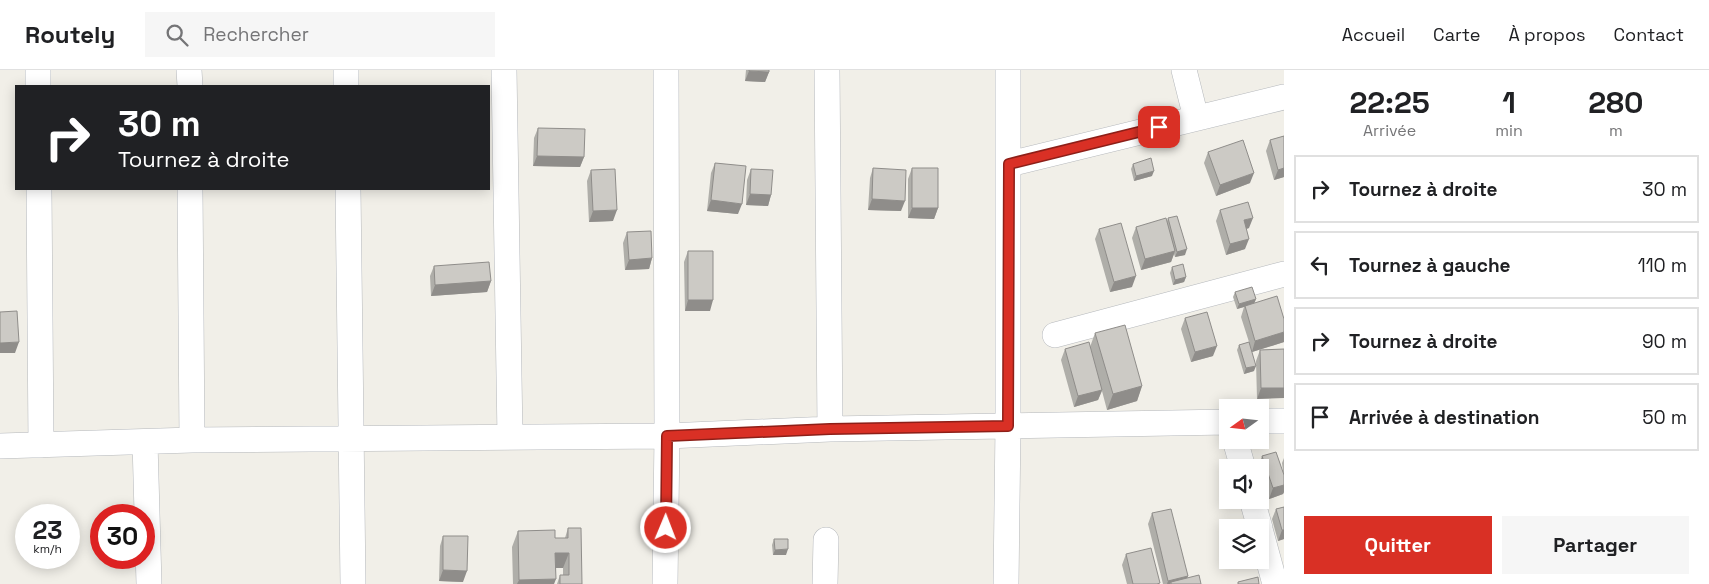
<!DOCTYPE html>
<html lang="fr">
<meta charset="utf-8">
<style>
:root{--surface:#fff;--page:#f6f6f6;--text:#202124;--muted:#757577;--line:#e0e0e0;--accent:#d93025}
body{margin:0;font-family:"Space Grotesk",sans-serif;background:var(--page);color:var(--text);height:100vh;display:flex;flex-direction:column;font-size:19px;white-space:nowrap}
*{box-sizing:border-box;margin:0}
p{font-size:16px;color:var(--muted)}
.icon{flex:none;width:28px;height:28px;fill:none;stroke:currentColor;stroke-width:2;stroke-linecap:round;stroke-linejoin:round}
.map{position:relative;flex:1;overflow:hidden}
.panel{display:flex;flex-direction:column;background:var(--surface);width:425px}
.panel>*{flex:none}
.top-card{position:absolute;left:15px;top:15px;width:475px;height:105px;border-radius:0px;box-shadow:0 2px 12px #0003;background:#202124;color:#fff;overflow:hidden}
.needle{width:32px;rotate:255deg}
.controls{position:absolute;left:1219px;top:329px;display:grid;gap:10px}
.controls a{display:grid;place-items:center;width:50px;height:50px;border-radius:0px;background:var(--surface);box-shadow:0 2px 12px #0003;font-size:25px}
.speed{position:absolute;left:15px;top:434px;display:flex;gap:10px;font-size:25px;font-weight:700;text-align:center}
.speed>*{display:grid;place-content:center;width:65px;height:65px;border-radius:50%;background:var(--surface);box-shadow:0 2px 12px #0003;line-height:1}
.speed small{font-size:12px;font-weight:400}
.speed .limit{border:8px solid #d22;background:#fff;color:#111}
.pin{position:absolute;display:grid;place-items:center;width:42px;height:42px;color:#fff;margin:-21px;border-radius:10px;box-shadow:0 2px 8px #0006}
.me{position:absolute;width:55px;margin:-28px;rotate:1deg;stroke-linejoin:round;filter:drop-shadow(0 0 4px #0008)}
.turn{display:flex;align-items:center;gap:18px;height:105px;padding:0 20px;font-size:22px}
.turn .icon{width:65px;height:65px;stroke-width:2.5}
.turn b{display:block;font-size:35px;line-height:42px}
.eta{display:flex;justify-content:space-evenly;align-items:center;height:85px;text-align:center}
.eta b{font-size:30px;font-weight:700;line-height:35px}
.action{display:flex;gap:10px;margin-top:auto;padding:10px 20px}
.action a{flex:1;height:58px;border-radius:0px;background:var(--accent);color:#fff;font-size:20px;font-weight:700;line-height:58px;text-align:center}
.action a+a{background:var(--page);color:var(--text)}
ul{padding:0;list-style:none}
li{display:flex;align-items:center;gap:15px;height:68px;margin:0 10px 8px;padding:0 10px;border:2px solid var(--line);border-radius:0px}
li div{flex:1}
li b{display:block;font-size:19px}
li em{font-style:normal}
header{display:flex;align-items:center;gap:30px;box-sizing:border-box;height:70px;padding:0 25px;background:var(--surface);border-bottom:1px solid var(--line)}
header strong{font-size:24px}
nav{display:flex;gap:28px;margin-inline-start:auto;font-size:18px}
.search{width:350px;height:45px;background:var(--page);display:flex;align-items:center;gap:12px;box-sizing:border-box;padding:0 18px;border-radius:0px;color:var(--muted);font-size:19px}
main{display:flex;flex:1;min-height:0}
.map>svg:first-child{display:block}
</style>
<header>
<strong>Routely</strong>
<div class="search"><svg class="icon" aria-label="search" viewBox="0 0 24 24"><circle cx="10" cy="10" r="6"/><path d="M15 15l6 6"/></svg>Rechercher</div>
<nav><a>Accueil</a><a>Carte</a><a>À propos</a><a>Contact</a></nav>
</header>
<main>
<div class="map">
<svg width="1284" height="514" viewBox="0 0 1284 514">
<rect width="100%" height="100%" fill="#f1efe8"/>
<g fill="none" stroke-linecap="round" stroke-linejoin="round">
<defs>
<path id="minor" d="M38,0V16
M189,0L190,16
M346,0V16
M504,0L510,367
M827,0L830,359
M1184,0L1196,48
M1009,94L1284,27
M39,119L41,375
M190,119L192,370
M348,119L353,514
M1055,265L1284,204
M1260,351H1284
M1235,370L1243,398
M145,372L149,514
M0,376L192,370L667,366L830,359L1228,352
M1252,430L1260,458
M1260,459L1275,514
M665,514L667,366L666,0
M825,514L826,470
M1006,514L1008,356V0"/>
</defs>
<use href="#minor" stroke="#b5b8bc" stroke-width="26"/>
<use href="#minor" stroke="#fff" stroke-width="25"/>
</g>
<path fill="#afaea9" d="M746,0H769V2L765,12L745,11Z
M538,58L584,87L580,97L533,96L534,68Z
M1284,66V107L1274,110L1266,81L1270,70Z
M1208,82L1250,113L1216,126L1204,93Z
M715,93L738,144L707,141L711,103Z
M1133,94L1152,106L1134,111L1131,99Z
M873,98L901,141L868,140L870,108Z
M912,98L938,138L934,149L908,148V109Z
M751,99L771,125L768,136L746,135L747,110Z
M591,100L613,151L589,152L587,111Z
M1220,140L1249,158L1246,159L1245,179L1226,185L1216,151Z
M1168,148L1185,185L1175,187L1174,184L1171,192L1141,200L1132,168L1136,157L1167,151Z
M1099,159L1132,217L1110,222L1095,169Z
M627,162L652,188L649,199L625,200L623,173Z
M688,181L710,241H685L684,192Z
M434,196L491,211L487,222L431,226L430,206Z
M1172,197L1186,207L1184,212L1173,215L1170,203Z
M1235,222L1256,229L1254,233L1284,272L1252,282L1254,301L1244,304L1237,280L1239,275L1249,272L1241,247L1244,237L1237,239L1233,227Z
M1185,248L1213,286L1191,292L1181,259Z
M1095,263L1142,316L1137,331L1107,340L1102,321L1098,330L1074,337L1061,290L1065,279L1090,277Z
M1284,279L1257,329L1256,291L1260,280Z
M1262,386L1283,401L1282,393L1284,388V422L1283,424L1269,429L1260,402V398L1258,397Z
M1284,437V469L1278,471L1272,449L1276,439Z
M1152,443L1188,506L1187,508L1201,514H1163L1148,454Z
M568,458L582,514H557L560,505H563V498H556L554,514H513L512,477L518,461L555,468H565Z
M443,466L463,512L439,511L440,476Z
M774,469L786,485H773L772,475Z
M1126,484L1159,514H1127L1122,495Z"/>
<path fill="#8f8d8a" d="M749,1L769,2L765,12L745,11Z
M537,86L584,87L580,97L533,96Z
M1284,98V107L1274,110L1278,100Z
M1154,101L1152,106L1134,111L1136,106Z
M1254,103L1250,113L1216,126L1220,115Z
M750,124L771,125L768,136L746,135Z
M872,129L905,131L901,141L868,140Z
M711,130L742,134L738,144L707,141Z
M912,138H938L934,149L908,148Z
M617,140L613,151L589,152L593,141Z
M1253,148L1249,158L1240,161L1244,150Z
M1249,169L1245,179L1226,185L1230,174Z
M1187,179L1185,185L1175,187L1177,182Z
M1175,181L1171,192L1141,200L1145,189Z
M652,188L649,199L625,200L629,190Z
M1136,206L1132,217L1110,222L1114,212Z
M1186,207L1184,212L1173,215L1175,210Z
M491,211L487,222L431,226L435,215Z
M1256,229L1254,234L1237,239L1239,234Z
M688,230H713L710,241H685Z
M1284,262V272L1252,282L1255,271Z
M19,272L15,283H0V273Z
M1217,276L1213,286L1191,292L1195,282Z
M1256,296L1254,301L1244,304L1246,298Z
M1142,316L1137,331L1107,340L1113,324Z
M1261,318H1284V328L1257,329Z
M1102,320L1098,330L1074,337L1078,326Z
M1284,415V422L1283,424L1269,429L1273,418Z
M1282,460H1284V469L1278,471Z
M788,479L786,485H773L775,480Z
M555,483H569L563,498H550Z
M443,500L467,501L463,512L439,511Z
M1188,506L1185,514L1171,512L1170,514H1167L1168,511Z
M556,509L554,514H517L519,510Z"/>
<path fill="#cccac5" stroke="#8f8d8a" d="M749,0H769V2L749,1Z
M538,58L585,59L584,87L537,86Z
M1284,66V98L1278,100L1270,70Z
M1243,70L1254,103L1220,115L1208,82Z
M1151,88L1154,101L1136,106L1133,94Z
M715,93L746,96L742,134L711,130Z
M873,98L906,100L905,131L872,129Z
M912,98H938V138H912Z
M615,99L617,140L593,141L591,100Z
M751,99L773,100L771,125L750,124Z
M1248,132L1253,148L1244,150L1249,169L1230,174L1220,140Z
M1177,146L1187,179L1177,182L1168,148Z
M1166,148L1175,181L1145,189L1136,157Z
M1121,153L1136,206L1114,212L1099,159Z
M651,161L652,188L629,190L627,162Z
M688,181H713V230H688Z
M489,192L491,211L435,215L434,196Z
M1183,194L1186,207L1175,210L1172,197Z
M1252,217L1256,229L1239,234L1235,222Z
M1277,226L1284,249V262L1255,271L1245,236Z
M17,241L19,272L0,273V242Z
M1207,242L1217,276L1195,282L1185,248Z
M1125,255L1142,316L1113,324L1095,263Z
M1089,272L1102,320L1078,326L1065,279Z
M1249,272L1256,296L1246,298L1239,275Z
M1284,279V318H1261L1260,280Z
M1276,382L1284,405V415L1273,418L1262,386Z
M1284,437V460H1282L1276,439Z
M1171,439L1188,506L1168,511L1152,443Z
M568,458H581L582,514H560V505H569V483H555L556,509L519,510L518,461L555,460V468H568Z
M443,466H468L467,501L443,500Z
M774,469H788V479L775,480Z
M1151,478L1160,513L1157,514H1133L1126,484Z
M1199,505L1201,514H1171V512Z
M1258,507L1259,514H1238V512Z"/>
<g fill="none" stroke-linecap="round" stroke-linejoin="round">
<defs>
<path id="route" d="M666,458L667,366L830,359L1008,356L1009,94L1159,57"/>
</defs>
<use href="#route" stroke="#8d1f18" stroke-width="12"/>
<use href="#route" stroke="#d93025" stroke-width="9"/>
</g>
</svg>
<div class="controls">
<a><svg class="needle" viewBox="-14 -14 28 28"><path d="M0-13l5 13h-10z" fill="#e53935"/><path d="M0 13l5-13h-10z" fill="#757577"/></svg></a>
<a><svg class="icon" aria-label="sound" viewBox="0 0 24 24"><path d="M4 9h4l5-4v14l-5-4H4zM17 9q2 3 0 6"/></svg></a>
<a><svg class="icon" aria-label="layers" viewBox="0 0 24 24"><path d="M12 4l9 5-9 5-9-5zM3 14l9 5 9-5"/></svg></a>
</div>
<div class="speed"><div>23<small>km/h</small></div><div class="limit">30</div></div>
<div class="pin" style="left:1159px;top:57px;background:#d93025"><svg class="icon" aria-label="arrive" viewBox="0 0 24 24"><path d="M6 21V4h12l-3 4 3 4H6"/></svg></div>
<svg class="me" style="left:666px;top:458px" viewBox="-20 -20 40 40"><circle r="17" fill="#d93025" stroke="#fff" stroke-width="3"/><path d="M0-11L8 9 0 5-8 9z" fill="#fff"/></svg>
<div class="top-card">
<div class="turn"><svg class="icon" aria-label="right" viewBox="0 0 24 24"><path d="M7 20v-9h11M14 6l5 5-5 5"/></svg><div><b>30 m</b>Tournez à droite</div></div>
</div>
</div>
<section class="panel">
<div class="eta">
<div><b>22:25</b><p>Arrivée</p></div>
<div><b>1</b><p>min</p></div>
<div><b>280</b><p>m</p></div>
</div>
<ul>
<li><svg class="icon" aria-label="right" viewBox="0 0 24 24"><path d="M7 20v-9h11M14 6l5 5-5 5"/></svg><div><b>Tournez à droite</b></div><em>30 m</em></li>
<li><svg class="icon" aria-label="left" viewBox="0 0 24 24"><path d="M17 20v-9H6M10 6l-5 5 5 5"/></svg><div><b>Tournez à gauche</b></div><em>110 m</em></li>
<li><svg class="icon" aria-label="right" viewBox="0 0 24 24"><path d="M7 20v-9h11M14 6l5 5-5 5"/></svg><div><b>Tournez à droite</b></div><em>90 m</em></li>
<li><svg class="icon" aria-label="arrive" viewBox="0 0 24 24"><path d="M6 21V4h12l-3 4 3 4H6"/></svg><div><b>Arrivée à destination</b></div><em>50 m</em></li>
</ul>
<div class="action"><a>Quitter</a><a>Partager</a></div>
</section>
</main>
